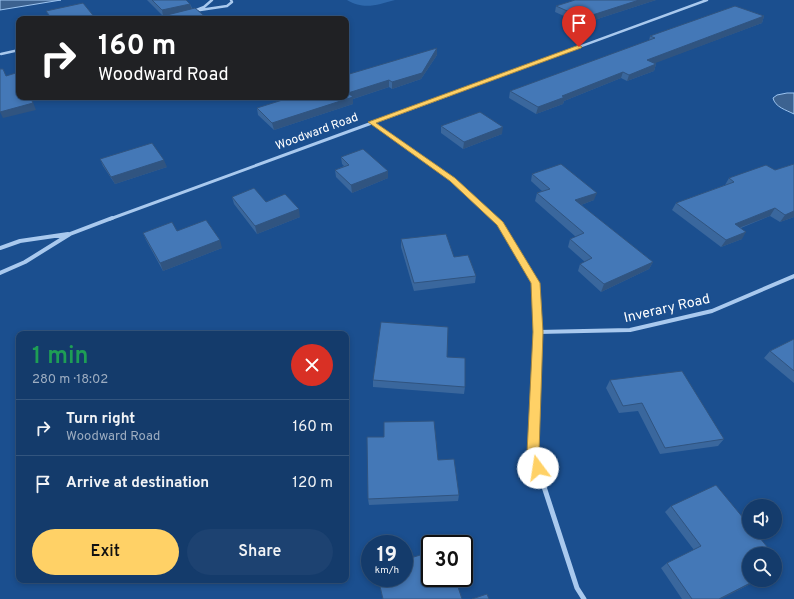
<!DOCTYPE html>
<meta charset="utf-8">
<style>
:root{--surface:#143b6b;--page:#1d4271;--text:#f1f3f6;--muted:#9dadc1;--line:#33557e;--accent:#ffd166}
body{margin:0;font-family:Overpass,sans-serif;background:var(--page);color:var(--text);height:100vh;display:flex;flex-direction:column;font-size:15px;white-space:nowrap}
*{box-sizing:border-box;margin:0}
p{font-size:13px;color:var(--muted)}
.icon{flex:none;width:22px;height:22px;fill:none;stroke:currentColor;stroke-width:2;stroke-linecap:round;stroke-linejoin:round}
.map{position:relative;flex:1;overflow:hidden}
.sheet{position:absolute;left:16px;top:331px;width:333px;height:252px;display:flex;flex-direction:column;background:var(--surface);border-radius:8px;box-shadow:0 2px 6px #0003,0 0 0 1px var(--line)}
.sheet>*{flex:none}
.hud{position:absolute;left:16px;top:16px;width:333px;height:84px;border-radius:8px;box-shadow:0 2px 6px #0003,0 0 0 1px var(--line);background:#202124;color:#fff;overflow:hidden}
.controls{position:absolute;left:742px;top:499px;display:grid;gap:8px}
.controls a{display:grid;place-items:center;width:40px;height:40px;border-radius:50%;background:var(--surface);box-shadow:0 2px 6px #0003,0 0 0 1px var(--line);font-size:20px}
.speed{position:absolute;left:361px;top:535px;display:flex;gap:8px;font-size:20px;font-weight:700;text-align:center}
.speed>*{display:grid;place-content:center;width:52px;height:52px;border-radius:50%;background:var(--surface);box-shadow:0 2px 6px #0003,0 0 0 1px var(--line);line-height:1}
.speed small{font-size:10px;font-weight:400}
.speed .limit{border:2px solid #111;border-radius:6px;background:#fff;color:#111}
.pin{position:absolute;display:grid;place-items:center;width:34px;height:34px;color:#fff;margin:-41px -17px;border-radius:50% 50% 50% 0;rotate:-45deg;box-shadow:0 0 4px #0007}
.pin .icon{rotate:45deg}
.me{position:absolute;width:44px;margin:-22px;rotate:346deg;stroke-linejoin:round;filter:drop-shadow(0 0 3px #0008)}
.turn{display:flex;align-items:center;gap:14px;height:84px;padding:0 16px;font-size:18px}
.turn .icon{width:52px;height:52px;stroke-width:2.5}
.turn b{display:block;font-size:28px;line-height:34px}
.round{display:grid;place-items:center;flex:none;width:42px;height:42px;border-radius:21px;background:var(--page)}
.summary{display:flex;align-items:center;justify-content:space-between;height:68px;padding:0 16px}
h1{font-size:24px;font-weight:600;line-height:30px;color:#1e9e55}
.primary-button{display:flex;gap:8px;margin-top:auto;padding:8px 16px}
.primary-button a{flex:1;height:46px;border-radius:24px;background:var(--accent);color:#111;font-size:16px;font-weight:600;line-height:46px;text-align:center}
.primary-button a+a{background:var(--page);color:var(--text)}
ul{padding:0;list-style:none}
li{display:flex;align-items:center;gap:12px;height:56px;padding:0 16px;border-top:1px solid var(--line)}
li div{flex:1}
li b{display:block;font-size:15px}
li em{font-style:normal}
.map>svg:first-child{display:block}
</style>
<div class="map">
<svg width="794" height="599" viewBox="0 0 794 599">
<rect width="100%" height="100%" fill="#1b4f8f"/>
<path fill="#2e69ad" d="M347,0H395C377,5 364,10 347,0Z"/>
<path fill="#3c6290" stroke="#9cc4f0" d="M0,0H61L0,10Z
M787,93H794V114C786,110 775,107 773,98L777,95Z"/>
<g fill="none" stroke-linecap="round" stroke-linejoin="round">
<path stroke="#a9c9ee" stroke-width="2.5" d="M200,10L227,6L232,2L231,0
M194,11L204,7L212,0
M162,19L172,17
M1,54L19,50
M448,95L707,0"/>
<path stroke="#a9c9ee" stroke-width="3" d="M372,122L452,179L495,219
M110,219L451,94"/>
<path stroke="#a9c9ee" stroke-width="4" d="M494,218L500,224L536,283L538,332L536,383
M0,248L20,241L68,234
M0,273L25,262L70,234L112,218
M538,332L630,330L712,311L794,276"/>
<path stroke="#a9c9ee" stroke-width="5" d="M536,382L533,453L577,588L584,599"/>
</g>
<path fill="#3a679d" d="M147,0H186L190,4L192,8L208,19H168L167,15L163,16Z
M575,0H656L582,24L555,12L556,6Z
M46,11L96,19H51Z
M764,16L762,23L654,63L656,64L654,71L627,81L621,78L564,101L563,104L536,114L509,98L510,91L649,41L650,36Z
M437,48V55L421,79L392,89L389,87L353,99V104L274,130L258,115L257,108L346,97Z
M441,126L502,134L463,149L441,133Z
M341,157L388,178L352,193L336,177L335,170L344,166L342,164Z
M100,159L167,167L115,184L103,166Z
M794,164V217L780,222L770,216L741,228L742,239L721,247L672,210L676,203L725,185L729,178L775,170Z
M532,174L594,200L581,205L653,262L649,269L601,292L578,271L580,264L585,262L568,247L570,239L576,237L535,201L537,193L542,191L531,181Z
M232,197L300,217L257,234L234,204Z
M177,231L222,248L163,271L146,240L143,233Z
M401,239L454,257L476,276L475,283L414,291L401,247Z
M794,339V383L764,358L770,351Z
M447,357L465,387L464,394L373,387V380Z
M610,380L724,439L718,446L660,454L638,411L619,413L606,388Z
M438,460L459,495L458,501L369,505L368,499Z
M671,506L749,580H758L721,599H682L661,568L667,563L694,550L665,512Z
M378,578H404L462,599H383Z"/>
<path fill="#305480" d="M639,0H656L582,24L583,18Z
M190,4L192,10L163,16L162,10Z
M764,16L762,23L645,67L647,60Z
M437,48V55L421,79L392,89V82Z
M656,64L654,71L627,81L629,75Z
M623,72L621,78L564,101L563,104L536,114L538,107L562,96Z
M389,80V87L353,99V104L274,130L272,123L348,93Z
M31,97L36,110L3,118L0,112Z
M503,127L502,134L463,149L464,142Z
M164,160L167,167L115,184L111,177Z
M388,171V178L352,193L351,185Z
M597,193L594,200L573,208L575,200Z
M775,208L770,216L731,231L735,224Z
M299,209L300,217L257,234L255,226Z
M794,211V217L780,222L785,215Z
M746,232L742,239L721,247L726,240Z
M220,240L222,248L163,271L160,263Z
M653,262L649,269L601,292L604,284Z
M756,580H758L721,599H719Z"/>
<path fill="#4478b7" stroke="#305480" d="M152,0H186L190,4L162,10Z
M575,0H639L583,18L556,6Z
M83,3L96,19H52L46,11Z
M735,6L764,16L647,60L656,64L629,75L623,72L562,96L565,97L538,107L510,91L655,38L650,36Z
M195,8L208,19H171L167,15Z
M437,48L422,73L392,82L389,80L348,93L353,97L272,123L257,108L292,97H346V75Z
M0,69H3L6,76L19,72V97H30L33,103L0,112Z
M480,112L503,127L464,142L441,126Z
M152,143L164,160L111,177L100,159Z
M363,149L388,171L351,185L335,170L349,165L341,157Z
M561,164L597,193L575,200L653,262L604,284L580,264L592,258L570,239L584,233L537,193L550,189L532,174Z
M794,164V211L785,215L775,208L735,224L746,232L726,240L676,203L734,182L729,178L766,165L775,170Z
M254,188L266,202L285,194L299,209L255,226L232,197Z
M206,220L220,240L160,263L143,233L172,222L177,231Z
M446,234L454,257L468,255L476,276L414,283L401,239Z
M381,322L448,327L447,357L465,358V387L373,380Z
M794,339V371L770,351Z
M682,371L724,439L665,448L642,403L623,406L610,380Z
M434,421L438,460L454,459L459,495L368,499L367,437H384V422Z
M716,485L749,525V532H755L773,554H749V580H756L719,599H692L667,563L701,546L671,506Z
M430,552V578H455L462,599H383L378,578H404V560Z
M775,557L783,566L775,570Z
M487,594L489,599H472Z"/>
<path fill="#ffd166" stroke="#a68842" d="M579,45L582,47L581,48L376,123L455,178L503,222L540,283L543,332L539,453L544,468L542,472L538,473L534,472L527,453L533,332L531,283L497,225L450,181L368,122Z"/>
<g text-anchor="middle" dominant-baseline="central" stroke-width="4" stroke-linejoin="round" paint-order="stroke">
<g font-size="12" fill="#fff" stroke="#1b4f8f">
<text transform="translate(317 132) rotate(-20)">Woodward Road</text>
</g>
<g font-size="14" fill="#fff" stroke="#1b4f8f">
<text transform="translate(667 309) rotate(-13)">Inverary Road</text>
</g>
</g>
</svg>
<div class="controls">
<a><svg class="icon" aria-label="sound" viewBox="0 0 24 24"><path d="M4 9h4l5-4v14l-5-4H4zM17 9q2 3 0 6"/></svg></a>
<a><svg class="icon" aria-label="search" viewBox="0 0 24 24"><circle cx="10" cy="10" r="6"/><path d="M15 15l6 6"/></svg></a>
</div>
<div class="speed"><div>19<small>km/h</small></div><div class="limit">30</div></div>
<div class="pin" style="left:579px;top:47px;background:#d93025"><svg class="icon" aria-label="arrive" viewBox="0 0 24 24"><path d="M6 21V4h12l-3 4 3 4H6"/></svg></div>
<svg class="me" style="left:538px;top:468px" viewBox="-20 -20 40 40"><circle r="19" fill="#fff"/><path d="M0-13L10 11 0 6-10 11z" fill="#ffd166"/></svg>
<div class="hud">
<div class="turn"><svg class="icon" aria-label="right" viewBox="0 0 24 24"><path d="M7 20v-9h11M14 6l5 5-5 5"/></svg><div><b>160 m</b>Woodward Road</div></div>
</div>
<section class="sheet">
<div class="summary"><div><h1>1 min</h1><p>280 m · 18:02</p></div><a class="round" style="background:#d93025;color:#fff"><svg class="icon" aria-label="close" viewBox="0 0 24 24"><path d="M6 6l12 12M18 6L6 18"/></svg></a></div>
<ul>
<li><svg class="icon" aria-label="right" viewBox="0 0 24 24"><path d="M7 20v-9h11M14 6l5 5-5 5"/></svg><div><b>Turn right</b><p>Woodward Road</p></div><em>160 m</em></li>
<li><svg class="icon" aria-label="arrive" viewBox="0 0 24 24"><path d="M6 21V4h12l-3 4 3 4H6"/></svg><div><b>Arrive at destination</b></div><em>120 m</em></li>
</ul>
<div class="primary-button"><a>Exit</a><a>Share</a></div>
</section>
</div>
